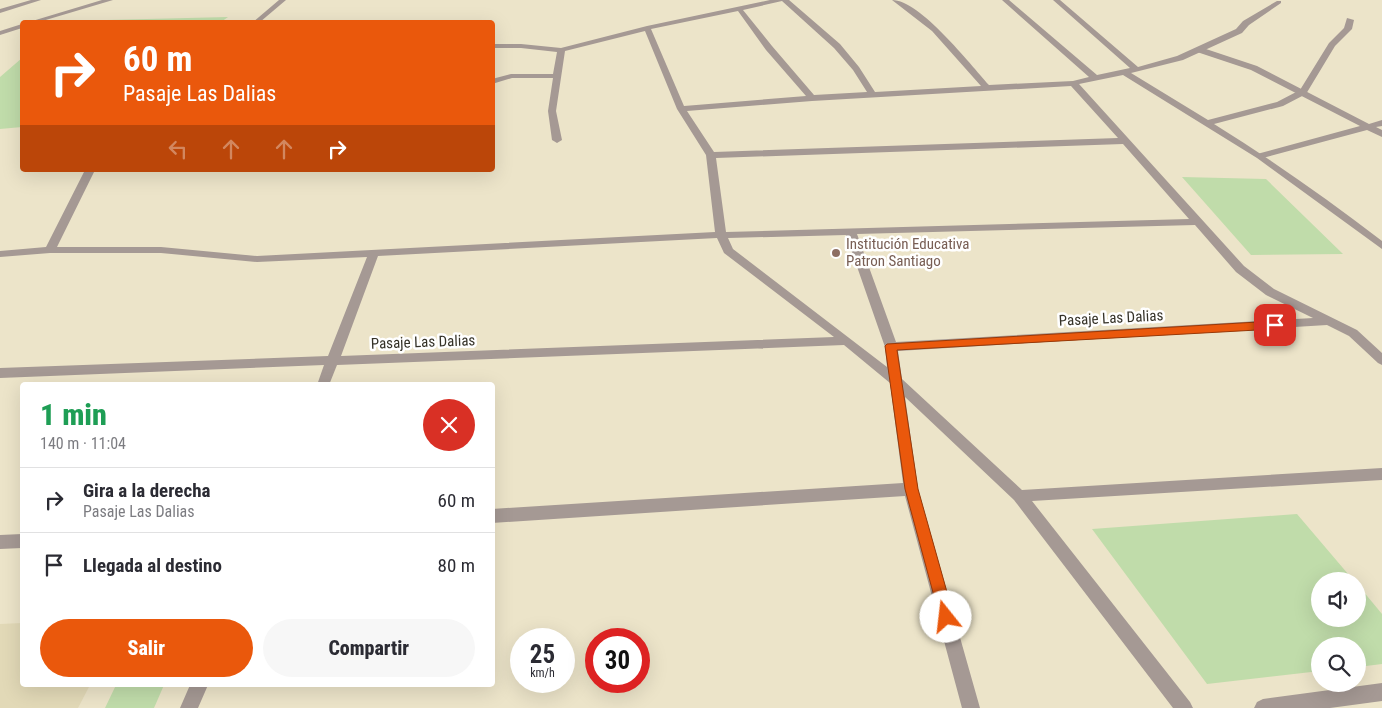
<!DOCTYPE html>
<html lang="es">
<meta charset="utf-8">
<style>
:root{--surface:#fff;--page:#f7f7f7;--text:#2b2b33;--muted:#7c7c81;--line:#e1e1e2;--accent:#ea580c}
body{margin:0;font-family:"Roboto Condensed",sans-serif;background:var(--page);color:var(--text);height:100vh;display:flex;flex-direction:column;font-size:19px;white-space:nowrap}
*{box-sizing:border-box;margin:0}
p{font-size:16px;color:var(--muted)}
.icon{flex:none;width:28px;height:28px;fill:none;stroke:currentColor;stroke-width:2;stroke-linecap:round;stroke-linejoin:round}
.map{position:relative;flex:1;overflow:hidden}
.side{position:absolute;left:20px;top:382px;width:475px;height:305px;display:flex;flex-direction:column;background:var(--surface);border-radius:5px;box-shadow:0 5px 20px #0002}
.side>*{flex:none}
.banner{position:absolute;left:20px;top:20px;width:475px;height:152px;border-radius:5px;box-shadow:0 5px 20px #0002;background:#ea580c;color:#fff;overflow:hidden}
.controls{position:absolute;left:1311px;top:572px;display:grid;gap:10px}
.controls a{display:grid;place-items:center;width:55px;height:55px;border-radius:50%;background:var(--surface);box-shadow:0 5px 20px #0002;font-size:25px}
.speed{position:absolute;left:510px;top:628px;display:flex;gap:10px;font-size:25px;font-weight:700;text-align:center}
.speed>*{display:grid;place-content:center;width:65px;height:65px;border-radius:50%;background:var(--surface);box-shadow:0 5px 20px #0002;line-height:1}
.speed small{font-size:12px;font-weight:400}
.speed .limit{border:8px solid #d22;background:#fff;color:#111}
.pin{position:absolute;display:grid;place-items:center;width:42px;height:42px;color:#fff;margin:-21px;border-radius:10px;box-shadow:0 2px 8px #0006}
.me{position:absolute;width:55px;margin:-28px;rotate:344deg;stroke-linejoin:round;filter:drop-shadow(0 0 4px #0008)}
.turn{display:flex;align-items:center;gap:18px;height:105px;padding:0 20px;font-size:22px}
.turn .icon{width:65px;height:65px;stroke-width:2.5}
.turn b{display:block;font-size:35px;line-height:42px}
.lanes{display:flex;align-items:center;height:48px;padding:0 20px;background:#0003;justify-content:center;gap:25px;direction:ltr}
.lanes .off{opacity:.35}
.round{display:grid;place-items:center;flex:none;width:52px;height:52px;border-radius:26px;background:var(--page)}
.overview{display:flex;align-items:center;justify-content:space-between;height:85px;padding:0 20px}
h1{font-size:30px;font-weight:800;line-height:38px;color:#1e9e55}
.cta{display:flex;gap:10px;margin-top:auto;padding:10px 20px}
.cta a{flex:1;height:58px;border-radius:30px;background:var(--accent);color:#fff;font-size:20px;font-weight:800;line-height:58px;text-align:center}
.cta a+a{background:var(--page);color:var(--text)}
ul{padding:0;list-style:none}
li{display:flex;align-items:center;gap:15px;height:65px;padding:0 20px;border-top:1px solid var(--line)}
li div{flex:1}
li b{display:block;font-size:19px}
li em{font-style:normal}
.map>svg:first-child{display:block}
</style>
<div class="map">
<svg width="1382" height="708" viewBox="0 0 1382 708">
<rect width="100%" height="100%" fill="#ece4c9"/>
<path fill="#e2d9b7" d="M22,623V685H90L78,708H0V624Z"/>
<path fill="#c0dcaa" d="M228,17L221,22H65L66,21Z
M22,58V127L0,129V77Z
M1182,177L1266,179L1343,254L1251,255Z
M1297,514L1354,581H1320V619H1358V585L1382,614V664L1358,667V646H1320V671L1207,684L1092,529Z
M116,685H164L154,708H105Z"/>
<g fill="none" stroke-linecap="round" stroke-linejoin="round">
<path fill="#a59994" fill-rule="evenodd" d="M1197,48H1203L1257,66L1369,124L1382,120V126L1376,127L1382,130V137L1367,130L1263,158H1257V154L1360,126L1251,70L1197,52Z"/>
<path fill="#a59994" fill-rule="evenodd" d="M31,0H41L0,13V9Z
M102,0H113L39,22H29Z
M279,0H286L260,22H253Z
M770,0H789L840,44L859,67L875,92L981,86L932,31L892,0C920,0 970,64 989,85L1073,81L1089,77L1002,0H1009L1097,75L1130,68L1053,0H1060L1138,67L1177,56L1236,29L1243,21L1277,1H1281V3L1249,25L1242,33L1183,60L1131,73L1208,120L1277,102L1300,90L1329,43L1344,28L1347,18L1354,20L1352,29L1335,46L1306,94L1283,106L1214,124C1272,160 1327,199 1382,241V249L1257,158L1123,75L1079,84L1244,266L1274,289L1357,330L1382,353V365L1378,363L1349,336L1327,325L898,351L902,379L1022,490L1382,468V480L1032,501L1190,702L1193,708H1173L1014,500L905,397L918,489L980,708H962L905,496L492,523V509L903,483L890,383L844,345L337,365L329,385H317L324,365L0,378V368L328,356L367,257L257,262L161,253H50L0,257V251L46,247L85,170H95L57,247H161L257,256L715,232L706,155L677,109L645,31L565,51L556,111L562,140L557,143L552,140L548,111L553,78H512L492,84V79L511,74H553L557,52L521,48H492V44H521L561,48L647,26ZM782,1L834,48L853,70L867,92L814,95L772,46L743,10ZM738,11L766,50L806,96L684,106L651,29ZM1071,86L1118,138L714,152L687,111L812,101ZM1123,144L1189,219L726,232L716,158ZM1195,225L1236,272L1266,295L1313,318L896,342L857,234ZM846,235L885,347L887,367L733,249L728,238ZM717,238L724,253L834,337L341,356L378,256Z
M22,24V28L0,35V31Z
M22,534V548L0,549V535Z
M1382,683V701L1330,708H1254L1257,702L1263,699Z
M190,685H208L198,708H180Z"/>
</g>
<path fill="#ea580c" stroke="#983908" d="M1275,321L1280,325L1275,329L897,350L918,489L954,617L952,622L946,624L941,622L905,489L885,346L887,344Z"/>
<circle fill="#8d6e63" stroke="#fff" stroke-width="2" cx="836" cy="253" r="5"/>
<g text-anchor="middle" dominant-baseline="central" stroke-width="5" stroke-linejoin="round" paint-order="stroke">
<g font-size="15" fill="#785e54" stroke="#fff" text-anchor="start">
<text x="846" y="244">Institución Educativa<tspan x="846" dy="17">Patron Santiago</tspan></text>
</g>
<g font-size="15" fill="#353228" stroke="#fff">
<text transform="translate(1111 318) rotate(-3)">Pasaje Las Dalias</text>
<text transform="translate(423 342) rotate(-2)">Pasaje Las Dalias</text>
</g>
</g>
</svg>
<div class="controls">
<a><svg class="icon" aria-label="sound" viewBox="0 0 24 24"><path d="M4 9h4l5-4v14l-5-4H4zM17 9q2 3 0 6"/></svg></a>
<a><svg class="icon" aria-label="search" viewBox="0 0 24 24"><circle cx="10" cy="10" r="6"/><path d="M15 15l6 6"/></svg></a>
</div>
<div class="speed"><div>25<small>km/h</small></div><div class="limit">30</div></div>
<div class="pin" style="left:1275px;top:325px;background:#d93025"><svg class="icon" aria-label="arrive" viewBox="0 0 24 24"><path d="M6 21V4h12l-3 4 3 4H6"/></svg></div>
<svg class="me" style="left:946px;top:617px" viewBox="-20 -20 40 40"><circle r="19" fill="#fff"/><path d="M0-13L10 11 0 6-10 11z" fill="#ea580c"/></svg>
<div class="banner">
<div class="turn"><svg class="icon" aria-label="right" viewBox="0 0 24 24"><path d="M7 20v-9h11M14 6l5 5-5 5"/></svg><div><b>60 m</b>Pasaje Las Dalias</div></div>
<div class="lanes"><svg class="icon off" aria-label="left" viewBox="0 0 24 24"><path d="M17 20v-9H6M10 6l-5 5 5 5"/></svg><svg class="icon off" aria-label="ahead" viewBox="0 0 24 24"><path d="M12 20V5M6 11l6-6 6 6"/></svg><svg class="icon off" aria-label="ahead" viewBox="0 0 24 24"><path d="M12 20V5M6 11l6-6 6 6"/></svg><svg class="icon" aria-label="right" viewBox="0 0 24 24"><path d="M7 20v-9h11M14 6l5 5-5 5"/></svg></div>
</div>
<section class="side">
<div class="overview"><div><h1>1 min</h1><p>140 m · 11:04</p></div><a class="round" style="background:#d93025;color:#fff"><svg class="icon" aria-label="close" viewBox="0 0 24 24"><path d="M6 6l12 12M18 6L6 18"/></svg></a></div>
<ul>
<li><svg class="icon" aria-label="right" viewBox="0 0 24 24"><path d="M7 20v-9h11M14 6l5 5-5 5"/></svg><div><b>Gira a la derecha</b><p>Pasaje Las Dalias</p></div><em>60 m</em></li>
<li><svg class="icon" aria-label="arrive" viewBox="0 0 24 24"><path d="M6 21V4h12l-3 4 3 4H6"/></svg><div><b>Llegada al destino</b></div><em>80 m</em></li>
</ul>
<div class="cta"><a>Salir</a><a>Compartir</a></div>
</section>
</div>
